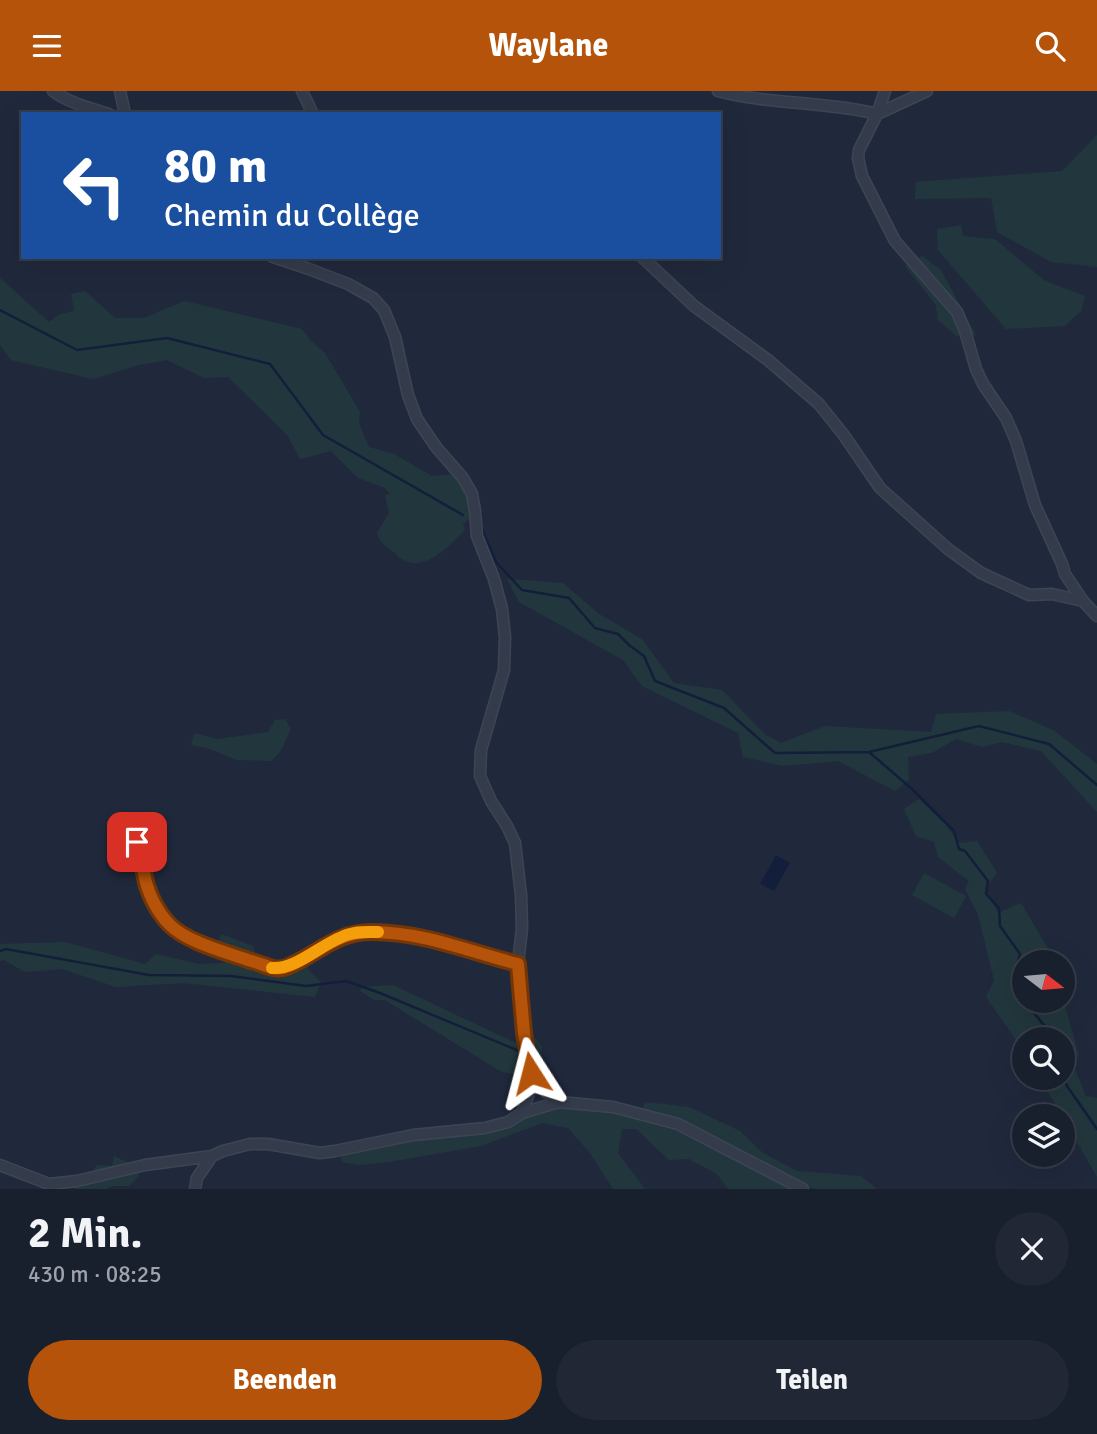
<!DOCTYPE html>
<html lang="de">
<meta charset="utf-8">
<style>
:root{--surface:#181f2d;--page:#212735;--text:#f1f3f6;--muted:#9fa2aa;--line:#363d49;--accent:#b45309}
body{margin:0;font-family:Signika,sans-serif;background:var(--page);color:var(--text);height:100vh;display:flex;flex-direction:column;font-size:26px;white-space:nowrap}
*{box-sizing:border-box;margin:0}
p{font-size:23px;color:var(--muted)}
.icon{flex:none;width:38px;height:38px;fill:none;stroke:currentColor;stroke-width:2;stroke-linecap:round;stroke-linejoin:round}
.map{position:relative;height:1098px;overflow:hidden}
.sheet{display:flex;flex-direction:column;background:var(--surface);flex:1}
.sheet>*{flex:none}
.hud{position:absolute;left:21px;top:21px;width:700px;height:147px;border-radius:0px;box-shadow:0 7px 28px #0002,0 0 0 2px var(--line);background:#1a4fa0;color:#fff;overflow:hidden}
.needle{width:46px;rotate:106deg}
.fabs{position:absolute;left:1012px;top:859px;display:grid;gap:14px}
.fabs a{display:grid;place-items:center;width:63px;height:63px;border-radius:50%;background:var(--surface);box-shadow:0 7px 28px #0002,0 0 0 2px var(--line);font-size:35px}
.pin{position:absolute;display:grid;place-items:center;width:60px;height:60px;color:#fff;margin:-30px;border-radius:14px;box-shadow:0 4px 10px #0006}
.me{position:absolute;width:77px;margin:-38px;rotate:351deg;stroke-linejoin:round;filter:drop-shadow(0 0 5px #0008)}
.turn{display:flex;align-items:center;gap:24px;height:147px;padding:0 28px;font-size:32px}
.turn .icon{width:91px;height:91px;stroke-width:2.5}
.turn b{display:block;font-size:49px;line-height:60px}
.round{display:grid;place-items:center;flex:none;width:74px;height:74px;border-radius:37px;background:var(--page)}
.headline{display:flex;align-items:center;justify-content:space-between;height:119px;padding:0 28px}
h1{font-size:42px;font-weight:700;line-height:52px}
.cta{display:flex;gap:14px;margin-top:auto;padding:14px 28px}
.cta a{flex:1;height:80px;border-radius:42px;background:var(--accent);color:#fff;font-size:28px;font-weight:700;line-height:80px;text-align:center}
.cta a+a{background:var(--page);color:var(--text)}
header{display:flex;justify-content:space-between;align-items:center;height:91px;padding:0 28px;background:var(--accent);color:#fff;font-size:32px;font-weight:700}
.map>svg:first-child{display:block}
</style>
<header><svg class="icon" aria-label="menu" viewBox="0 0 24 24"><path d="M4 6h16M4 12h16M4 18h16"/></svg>Waylane<svg class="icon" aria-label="search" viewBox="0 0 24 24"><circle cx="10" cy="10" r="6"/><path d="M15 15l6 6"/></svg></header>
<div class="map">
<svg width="1097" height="1098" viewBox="0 0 1097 1098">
<rect width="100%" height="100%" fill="#20293c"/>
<path fill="#22373d" d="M1097,44V176L1051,171L997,141L991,107L915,108L916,91L1062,80Z
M961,134L963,145L995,148L1045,190L1085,205L1081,220L1065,235L1006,238L938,159L937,138Z
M922,165L941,179L976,244L956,245L938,229L936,214L905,175Z
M0,187L49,231L60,223L74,220L71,203L85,200L115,227H144L184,210L302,238L311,250L325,262L360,321L359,333L369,356L394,363L432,385L454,383L466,400L472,425L463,433L465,439C451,453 426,481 404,469C400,468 398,465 395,462C387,456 380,452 377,442L389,422L385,404L390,403L385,397L358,387L331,360L300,368L288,345L228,286L204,287L167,269L139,274L93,288L11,269L0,254Z
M507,488L563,492L599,523L642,548L674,592L722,599L766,644L781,652L825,635L931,641L936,623L1009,620L1055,640L1097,673V721L1041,660L1002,651L982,656L956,648L932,662L908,666L909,689L895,700L838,670L782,675L743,666L738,642L642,595L623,569L519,511Z
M285,628L291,638L280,661L271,670L237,669L207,657L191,654L194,642L217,648L268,641L275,629Z
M919,708L945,733L959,752L977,750L997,782L985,798L998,822L1021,812L1049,859L1053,871L1024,872V910H1062V905L1079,964L1071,969L1086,1005L1097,1007V1086L1040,987H1062V948H1024V961L986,906L994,889L978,824L965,798L969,790L938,766L934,751L916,745L904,718Z
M924,782L966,805L954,827L912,804Z
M221,843L253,855L259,874L280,880L304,869L309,879L321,891L315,906L184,892L116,896L62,878L25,881L4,869L0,870V853L65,851L145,873L156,863L199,873L234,871L218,853Z
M393,894L522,955L536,947L542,956L541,970L523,986L500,980L385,909H374L360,900L362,896Z
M645,1011L689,1016L740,1040L763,1062L797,1080L861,1085L877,1098H816L806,1095L642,1019Z
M560,1014L611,1018L677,1036L798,1098H728L717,1083L689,1068L669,1069L636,1038H622L618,1062L645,1098H613L590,1062L568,1037L542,1032L481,1055L389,1071L360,1074L342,1071L340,1062C414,1048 487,1034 560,1014Z
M114,1065L129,1072L138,1071V1086L129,1095H111L107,1098H75V1088L90,1084L97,1074L112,1075Z"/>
<path fill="#131f3a" d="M776,764L790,772L774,800L760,793Z"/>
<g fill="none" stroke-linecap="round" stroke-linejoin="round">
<path stroke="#131f3a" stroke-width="2.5" d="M0,219L77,259L167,247L270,273L323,344L463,424
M481,436L496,471L522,499L569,507L595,537L618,543L629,554L644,565L655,590L724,617L775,662L869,661L912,698L954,740L959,758L965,760L988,790L986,803L999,817L1000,835L1020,863L1015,882L1024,904
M869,661L979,635L1049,653L1097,694
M0,860L6,858L149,884L231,885L306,895L346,890L380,902L519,960
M1026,910C1033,924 1047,934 1052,948
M1062,981L1067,995L1097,1038"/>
<defs>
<path id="street" d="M53,0C69,12 90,17 109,23
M120,0L125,23
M302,0L313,23
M718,0C770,14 825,10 877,23
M885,0L877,23L859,59L858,67L862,85L895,150L957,221L965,240L976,278L983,293L1006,327L1016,350L1035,414L1062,473L1065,483L1083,510L1097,525
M877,23L927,0
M273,166L309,178L348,193L373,207L384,219L395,246L408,304L417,328L436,356L463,387L472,403L475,420L477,445L494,488L502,518L505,546L504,579L481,659L480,685L491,710L507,735L515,752L521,804L522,837L518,873L525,942L533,991L559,1011L613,1016L678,1033L803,1098
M642,166L694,215L768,269L819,313L843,343L880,397L948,458L981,482L1029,504L1052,503L1083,510
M137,751C143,760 142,772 144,782C147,801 157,821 170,834C187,851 225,862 248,869C256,871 265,875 273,877C278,878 285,877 289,875C319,862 336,840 372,841C423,841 470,860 518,873
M522,1022L533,991
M0,1074L49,1093L77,1090L145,1074L212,1065L223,1060L250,1053H268L320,1062L335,1060L413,1044L485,1037L508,1031L522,1022L559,1011
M195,1098L197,1087L212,1065"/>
</defs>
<use href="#street" stroke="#3d4555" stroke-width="13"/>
<use href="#street" stroke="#343c4c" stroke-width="10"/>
</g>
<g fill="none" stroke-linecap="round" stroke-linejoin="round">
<defs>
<path id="route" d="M137,751C143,760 142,772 144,782C147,801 157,821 170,834C187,851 225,861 248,869C256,871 265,875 273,877C278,878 285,877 289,875C319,862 336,841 372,841C423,841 470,861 518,873L524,942L531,982"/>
</defs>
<use href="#route" stroke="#753606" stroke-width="18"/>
<use href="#route" stroke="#b45309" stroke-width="12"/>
<path stroke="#f59e0b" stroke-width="12" d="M272,877C298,879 325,849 350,843C358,840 369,841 378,841"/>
</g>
</svg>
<div class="fabs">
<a><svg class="needle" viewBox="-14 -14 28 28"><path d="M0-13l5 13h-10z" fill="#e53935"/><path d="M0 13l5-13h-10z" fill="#9fa2aa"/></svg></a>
<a><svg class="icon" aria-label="search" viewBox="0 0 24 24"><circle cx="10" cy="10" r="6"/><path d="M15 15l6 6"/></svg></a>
<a><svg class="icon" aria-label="layers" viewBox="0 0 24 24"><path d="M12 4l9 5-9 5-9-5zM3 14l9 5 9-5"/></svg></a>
</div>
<div class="pin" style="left:137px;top:751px;background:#d93025"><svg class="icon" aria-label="arrive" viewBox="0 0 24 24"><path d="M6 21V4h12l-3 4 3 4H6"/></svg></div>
<svg class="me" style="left:531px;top:982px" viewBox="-20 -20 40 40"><path d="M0-17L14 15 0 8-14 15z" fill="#b45309" stroke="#fff" stroke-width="4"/></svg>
<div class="hud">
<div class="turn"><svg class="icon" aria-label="left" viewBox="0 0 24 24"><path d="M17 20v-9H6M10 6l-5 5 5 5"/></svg><div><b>80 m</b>Chemin du Collège</div></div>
</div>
</div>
<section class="sheet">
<div class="headline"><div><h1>2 Min.</h1><p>430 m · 08:25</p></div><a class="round"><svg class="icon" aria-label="close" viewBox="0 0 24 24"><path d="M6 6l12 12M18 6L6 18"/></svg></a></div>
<div class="cta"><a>Beenden</a><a>Teilen</a></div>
</section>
